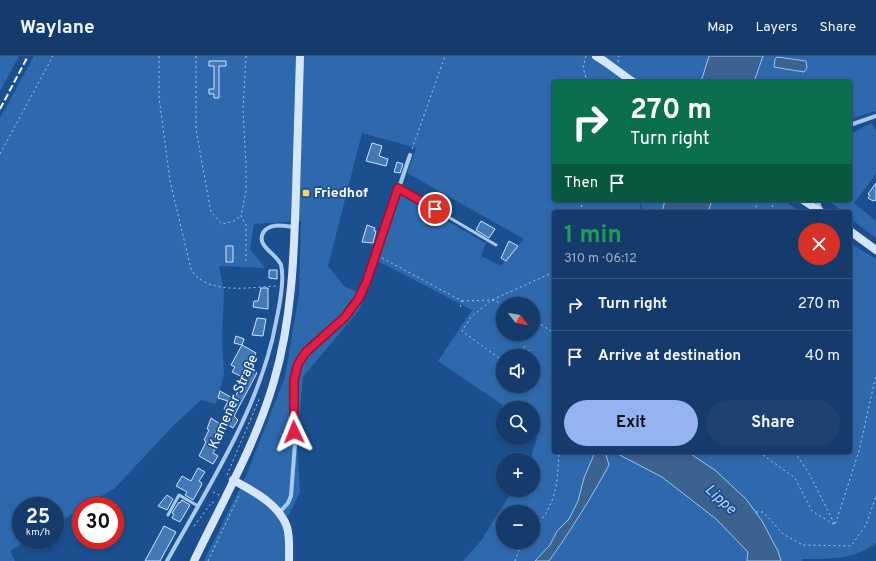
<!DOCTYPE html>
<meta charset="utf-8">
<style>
:root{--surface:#143b6b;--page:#1d4271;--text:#f1f3f6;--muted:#9dadc1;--line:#33557e;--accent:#95b2f1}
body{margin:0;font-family:Overpass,sans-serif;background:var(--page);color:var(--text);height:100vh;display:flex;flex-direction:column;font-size:15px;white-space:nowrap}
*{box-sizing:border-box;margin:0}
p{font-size:13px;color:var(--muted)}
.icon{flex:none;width:22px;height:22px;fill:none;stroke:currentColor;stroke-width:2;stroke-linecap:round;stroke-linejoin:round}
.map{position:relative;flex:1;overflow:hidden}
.details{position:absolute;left:552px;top:154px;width:300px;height:244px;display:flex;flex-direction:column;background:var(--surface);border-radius:4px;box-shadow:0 2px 6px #0003,0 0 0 1px var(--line)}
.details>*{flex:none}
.banner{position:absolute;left:552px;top:24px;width:300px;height:122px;border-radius:4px;box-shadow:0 2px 6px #0003,0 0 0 1px var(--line);background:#0b6e4f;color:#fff;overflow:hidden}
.needle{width:26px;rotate:121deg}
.controls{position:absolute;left:496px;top:241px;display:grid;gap:8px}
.controls a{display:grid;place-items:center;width:44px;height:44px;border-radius:50%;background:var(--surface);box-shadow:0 2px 6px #0003,0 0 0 1px var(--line);font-size:20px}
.speed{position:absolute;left:12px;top:441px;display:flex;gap:8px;font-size:20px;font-weight:700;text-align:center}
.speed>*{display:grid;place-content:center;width:52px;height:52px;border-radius:50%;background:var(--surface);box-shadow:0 2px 6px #0003,0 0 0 1px var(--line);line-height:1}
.speed small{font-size:10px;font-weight:400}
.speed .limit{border:6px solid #d22;background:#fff;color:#111}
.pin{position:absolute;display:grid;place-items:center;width:34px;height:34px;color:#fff;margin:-17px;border:2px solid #fff;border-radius:50%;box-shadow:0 1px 4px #0007}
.me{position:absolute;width:44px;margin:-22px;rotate:358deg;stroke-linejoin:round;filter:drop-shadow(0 0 3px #0008)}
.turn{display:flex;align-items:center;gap:14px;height:84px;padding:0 12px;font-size:18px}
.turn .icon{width:52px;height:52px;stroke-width:2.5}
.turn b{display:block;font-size:28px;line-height:34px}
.then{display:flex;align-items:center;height:38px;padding:0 12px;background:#0003;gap:8px;font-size:15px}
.round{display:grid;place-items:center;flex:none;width:42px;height:42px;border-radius:21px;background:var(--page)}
.overview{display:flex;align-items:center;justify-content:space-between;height:68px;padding:0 12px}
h1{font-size:24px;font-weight:700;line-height:30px;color:#1e9e55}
.button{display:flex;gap:8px;margin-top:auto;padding:8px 12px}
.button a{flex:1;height:46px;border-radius:24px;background:var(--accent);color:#111;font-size:16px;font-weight:700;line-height:46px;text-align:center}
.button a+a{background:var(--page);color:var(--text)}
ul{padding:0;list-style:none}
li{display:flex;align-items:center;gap:12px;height:52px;padding:0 12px;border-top:1px solid var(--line)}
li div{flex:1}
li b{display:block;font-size:15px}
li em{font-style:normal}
header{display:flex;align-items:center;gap:24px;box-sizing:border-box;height:56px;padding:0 20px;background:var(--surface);border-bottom:1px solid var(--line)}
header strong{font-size:19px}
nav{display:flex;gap:22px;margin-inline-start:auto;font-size:14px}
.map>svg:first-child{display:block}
</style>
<header>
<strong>Waylane</strong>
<nav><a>Map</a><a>Layers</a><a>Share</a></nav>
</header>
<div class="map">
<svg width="876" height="505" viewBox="0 0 876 505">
<rect width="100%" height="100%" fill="#1b4f8f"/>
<path fill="#2e69ad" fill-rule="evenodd" d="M0,0H19L0,35Z
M34,0H709L701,26H619L620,16L618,26H554V144H639L641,156H554V396H595L584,422L578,445L569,463L557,475L550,489L535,505H463L480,486L513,434H533V404H530L537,382L533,378V352H507L438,305L472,254L376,204L399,138L486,187L481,200L501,210L524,183L407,117L416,92L362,77L328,210L345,231L365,239L359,254L303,321L297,387L300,436L289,459L283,462L290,505H204L246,420L285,321L299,238L301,165L254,168L250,193L265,212L219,210L224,236L222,283L224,319L216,348L201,344L172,371L115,432L85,450H81V453L55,468V450H21V484H28L10,495L15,505H0V62ZM503,248H533V278H503ZM503,300H533V330H503ZM503,456H533V486H503Z
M763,0H876V55L850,63V26H754Z
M871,67L876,74V118L854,147L876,165V182L850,162V156H843L828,144H850V78Z
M640,144H665L662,156H643Z
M712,144H783L801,156H708Z
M850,187L876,203V487C853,504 829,503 802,503V505H781C765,455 729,425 688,396H850Z
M607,396H614L662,421L716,463L748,496L747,505H549C571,474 590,442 609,409L606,399Z"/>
<path fill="#3c6290" stroke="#9cc4f0" d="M709,0H763L754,26H701Z
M777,1L806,5L807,12L804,16L774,11L775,3Z
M665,144H712L708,156H662Z
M595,396H606V399L609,409C591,442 571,474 549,505H535L550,489L557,475L569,463L578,445L584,422Z
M614,396H688L716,415L746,443L762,465L778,495L781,505H747L748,496L716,463L662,421Z"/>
<path fill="#4478b7" stroke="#cfe3fa" d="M209,5H226V10H219V42H214V38H209V33H214V10H209Z
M372,87L382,90L379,100L388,103L386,110L366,105Z
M397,106L403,108L400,117L394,116Z
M876,127V144L873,145L868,142L870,139L868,138Z
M481,165L495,173L489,182L476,174Z
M367,169L375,172L374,175H376L373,187L362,186Z
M509,185L518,190L506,205L501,202Z
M226,190H233V206H226Z
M269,214H277V223L269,222Z
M261,232H268V253L253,251L254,245H258Z
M257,262L266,263L263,280L252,279Z
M236,280L244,283L242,289L234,287Z
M242,289L256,297L249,311L257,317L234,360L238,364L233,372L223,366L229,355L224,353L228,345L218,342L220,335L234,343L245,322L232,316L235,311L231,309Z
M211,362L220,368L215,377L222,381L213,397L218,400L213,408L199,400L206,386L204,384L209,374L207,373Z
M198,412L205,416L199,425L202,427L201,430L193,444L185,439L187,436L176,430L182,420L191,425Z
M167,439L173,443L167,454L158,450Z
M182,444L190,449L180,466L172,462L174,458L172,457L179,446L180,447Z
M164,470L176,476L160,505H145Z"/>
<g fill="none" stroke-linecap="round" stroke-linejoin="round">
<path stroke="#a9c9ee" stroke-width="1" stroke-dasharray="2 3" stroke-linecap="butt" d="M159,0V41L170,125L191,213C206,240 251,231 277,230
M196,0V74L211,156L222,168L234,165L241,160
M586,0L583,11L587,26
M618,6L619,0
M412,93L445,0
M0,98L53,0
M771,144L774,156
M581,156L582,144
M754,156L759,144
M382,202L462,245L460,252
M246,205V169L241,160L246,135V108L243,54L246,0
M462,245L492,244L503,248
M533,263L554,277
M518,300L525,290
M525,300L530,293
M503,305L462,275L471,261L492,244L554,216
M759,396L795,422L812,455L835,469L859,395L876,319
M795,396L810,419L835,469
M227,419L260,341
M213,436L219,439
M756,456H763L783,478L803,489L851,490L866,469L876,440
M194,470L212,446L214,447
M533,474C557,447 557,430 559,396
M208,505L240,437
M515,505L522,486"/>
<path stroke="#a9c9ee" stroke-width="3" d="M399,132L496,189
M168,459L179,439L198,450"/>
<path stroke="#a9c9ee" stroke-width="4" d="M850,69L876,60
M817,144L821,154
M279,457L288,447L291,440L295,387V324L298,308L306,296L336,271L353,252L367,227L410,99
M167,505C208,431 261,350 276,266C279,252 285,223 281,209C277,198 256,190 263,177C269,166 285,170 294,171"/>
<path stroke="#d6e6fa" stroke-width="8" d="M596,0L604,5
M803,144L821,156
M850,175L876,194
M233,424C253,435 279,448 287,471C290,481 289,494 289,505
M194,505C222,446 256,388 274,325C292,264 294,200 296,136C297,91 299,45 300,0"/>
<path stroke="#fff" stroke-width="2" stroke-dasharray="7 3" stroke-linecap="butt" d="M0,53L28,0"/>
<path stroke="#d6e6fa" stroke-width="8" d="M604,5L633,26"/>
</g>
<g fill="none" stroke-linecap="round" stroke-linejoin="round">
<defs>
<path id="route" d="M294,376V324L298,308L306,296L345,261L359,242L366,227L398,132L435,153"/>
</defs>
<use href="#route" stroke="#92132f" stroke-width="10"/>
<use href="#route" stroke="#e11d48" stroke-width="7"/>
</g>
<rect fill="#ffd166" stroke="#1b4f8f" stroke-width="1.5" x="302" y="133" width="8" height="8" rx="2"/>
<g text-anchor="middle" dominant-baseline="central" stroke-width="3.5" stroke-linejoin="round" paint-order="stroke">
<g font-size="14" font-weight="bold" fill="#fff" stroke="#1b4f8f" text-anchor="start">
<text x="314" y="137">Friedhof</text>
</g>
<g font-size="14" fill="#fff" stroke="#1b4f8f">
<text transform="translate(234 346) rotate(-66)">Kamener Straße</text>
</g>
<g font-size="15" font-style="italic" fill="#b5d3f5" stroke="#1b4f8f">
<text transform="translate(720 444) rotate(42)">Lippe</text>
</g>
</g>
</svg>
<div class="controls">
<a><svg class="needle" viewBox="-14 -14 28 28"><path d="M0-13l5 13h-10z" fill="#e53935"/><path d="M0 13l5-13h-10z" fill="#9dadc1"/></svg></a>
<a><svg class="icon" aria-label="sound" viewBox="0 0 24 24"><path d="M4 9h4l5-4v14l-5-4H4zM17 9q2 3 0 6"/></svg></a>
<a><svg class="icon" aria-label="search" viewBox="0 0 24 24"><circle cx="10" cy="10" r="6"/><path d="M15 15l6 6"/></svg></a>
<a>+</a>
<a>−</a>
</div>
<div class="speed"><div>25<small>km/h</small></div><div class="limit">30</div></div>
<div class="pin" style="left:435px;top:153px;background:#d93025"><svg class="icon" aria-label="arrive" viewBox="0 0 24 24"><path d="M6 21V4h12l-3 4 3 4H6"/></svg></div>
<svg class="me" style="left:294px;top:376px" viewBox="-20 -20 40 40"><path d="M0-17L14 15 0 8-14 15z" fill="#e11d48" stroke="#fff" stroke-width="4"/></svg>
<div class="banner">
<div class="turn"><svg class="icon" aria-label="right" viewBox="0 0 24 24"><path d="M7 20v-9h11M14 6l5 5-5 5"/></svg><div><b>270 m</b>Turn right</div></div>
<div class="then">Then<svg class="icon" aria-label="arrive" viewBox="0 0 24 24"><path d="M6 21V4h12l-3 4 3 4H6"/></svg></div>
</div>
<section class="details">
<div class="overview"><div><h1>1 min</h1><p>310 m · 06:12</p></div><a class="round" style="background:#d93025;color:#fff"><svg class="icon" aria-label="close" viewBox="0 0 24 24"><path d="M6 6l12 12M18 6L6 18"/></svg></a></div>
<ul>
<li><svg class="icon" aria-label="right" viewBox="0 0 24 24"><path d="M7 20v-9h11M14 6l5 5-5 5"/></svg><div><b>Turn right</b></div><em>270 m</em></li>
<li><svg class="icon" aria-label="arrive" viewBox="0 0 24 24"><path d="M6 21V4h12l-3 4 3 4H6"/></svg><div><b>Arrive at destination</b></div><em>40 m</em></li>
</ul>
<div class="button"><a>Exit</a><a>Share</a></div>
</section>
</div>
